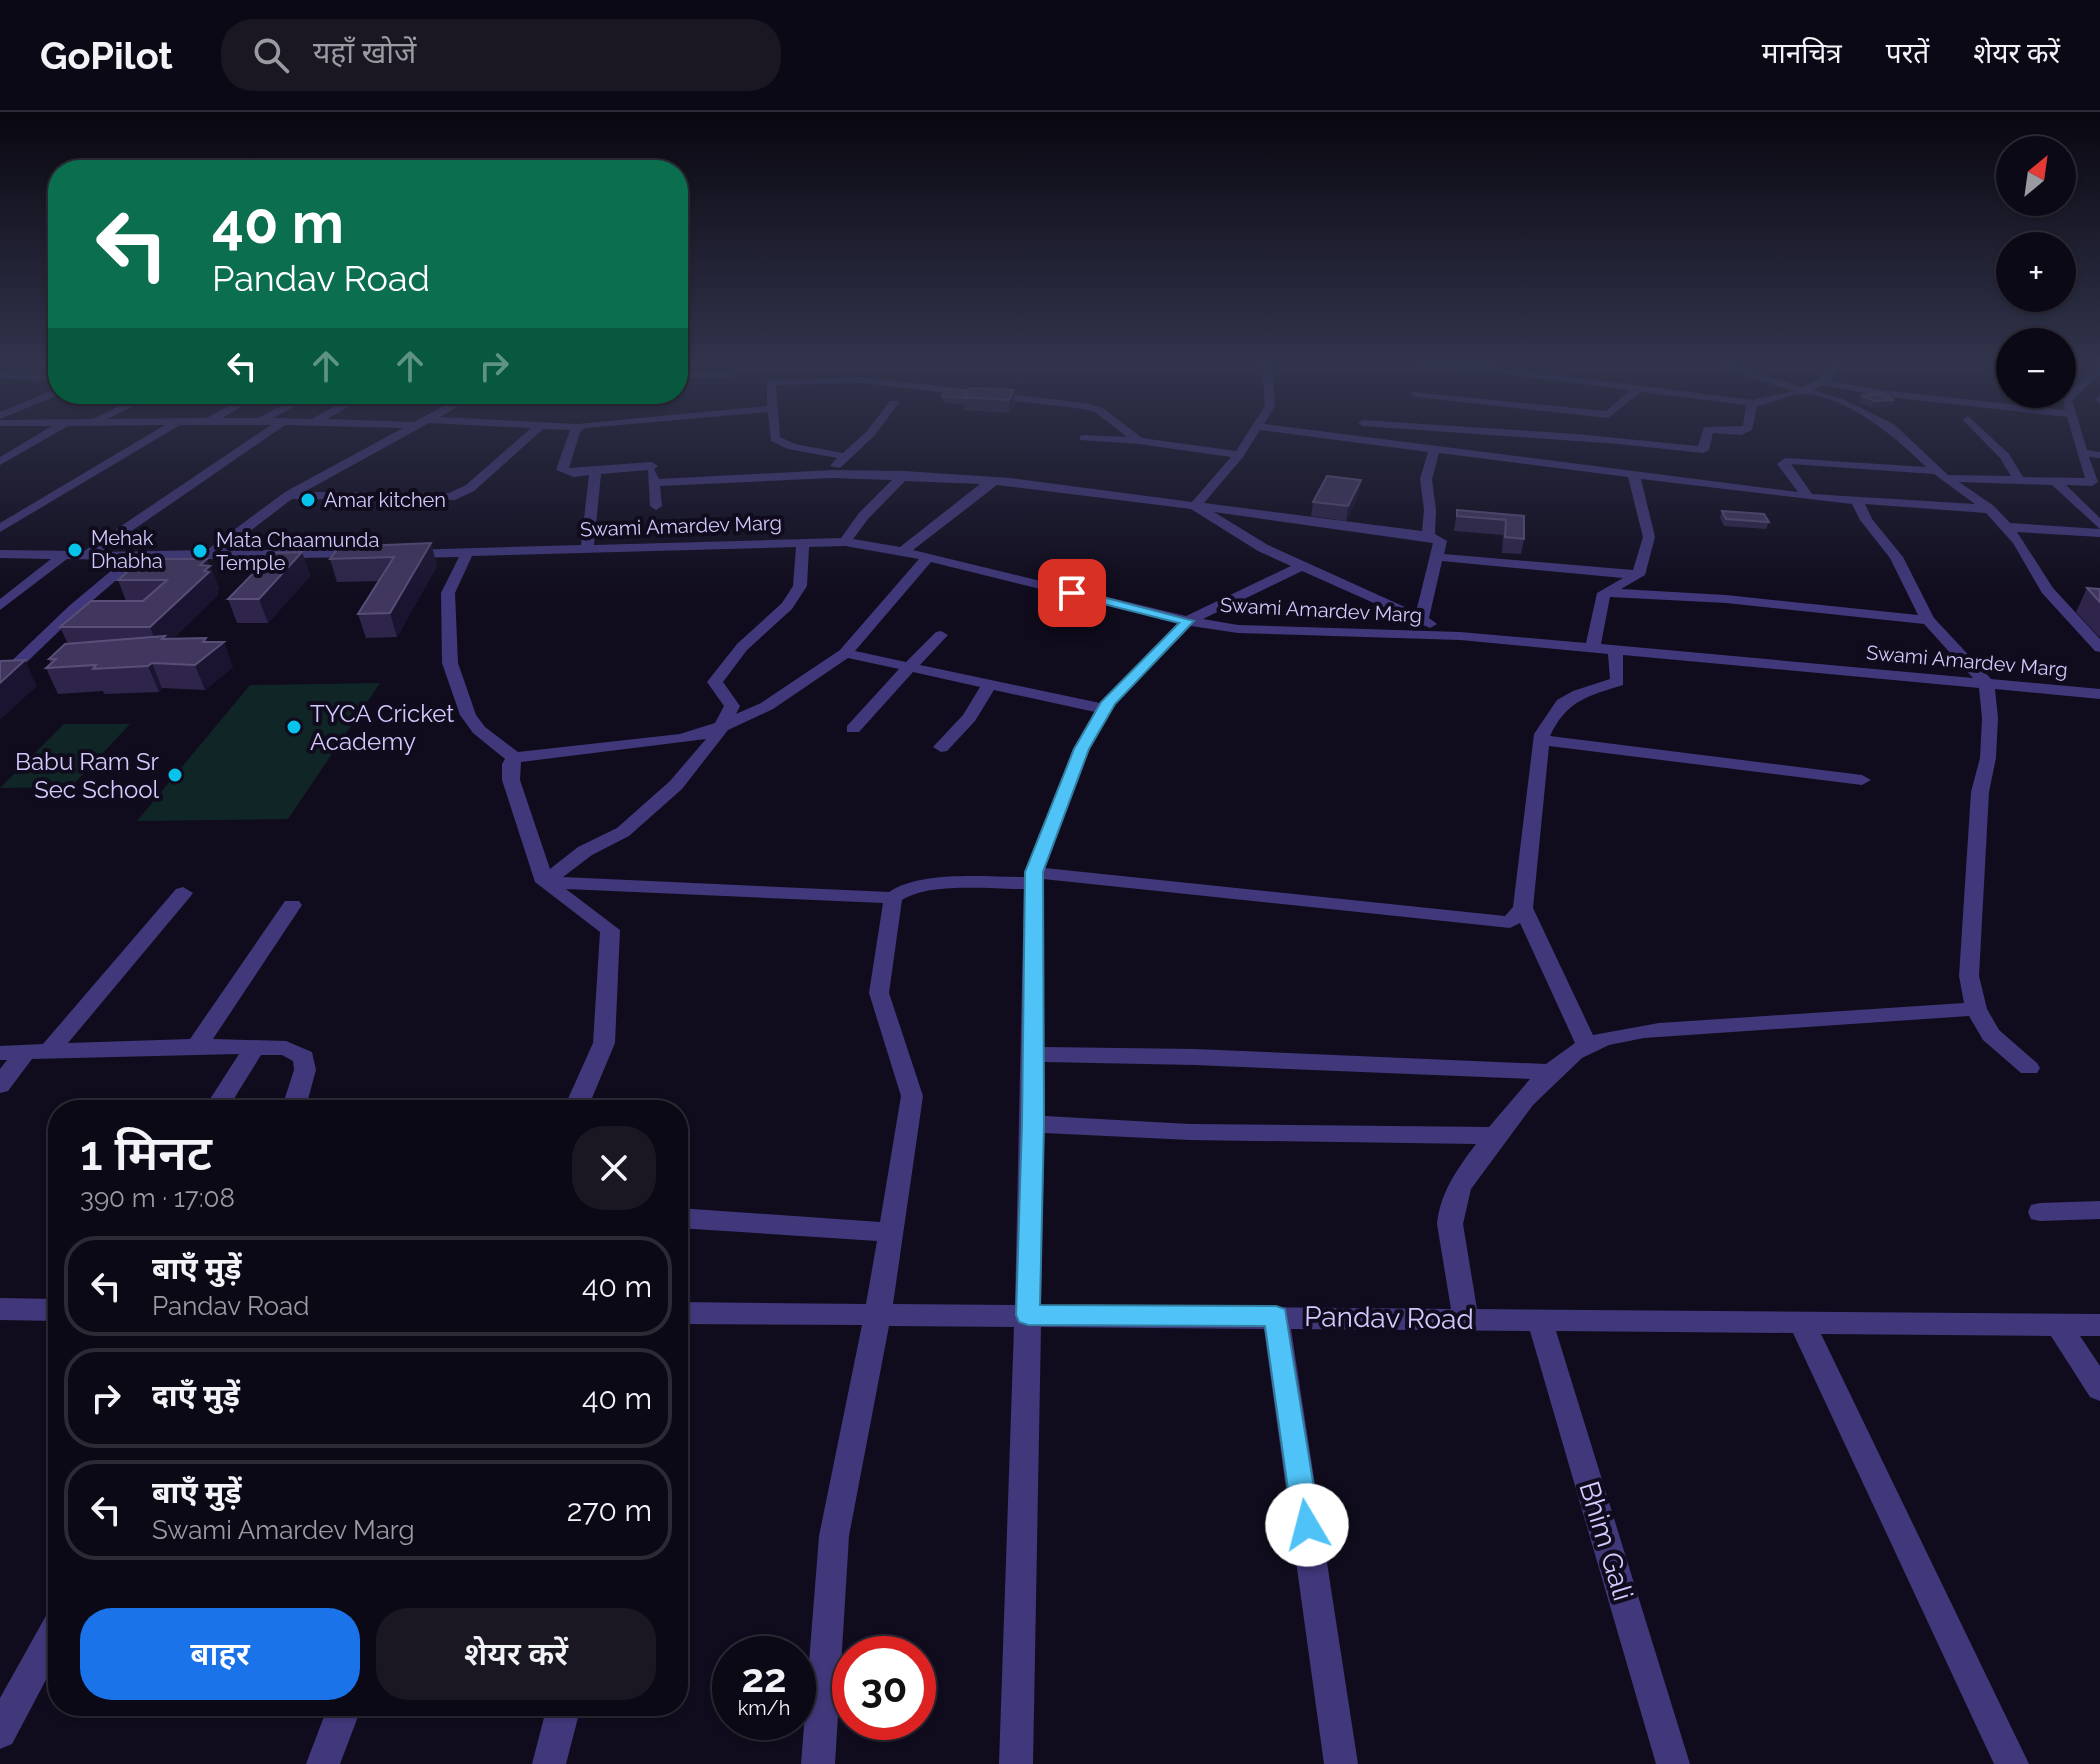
<!DOCTYPE html>
<html lang="hi">
<meta charset="utf-8">
<style>
:root{--surface:#0c0916;--page:#1a1723;--text:#f1f3f6;--muted:#9a9aa1;--line:#2c2a35;--accent:#1a73e8}
body{margin:0;font-family:Raleway,"Noto Sans Devanagari",sans-serif;background:var(--page);color:var(--text);height:100vh;display:flex;flex-direction:column;font-size:30px;white-space:nowrap}
*{box-sizing:border-box;margin:0}
p{font-size:26px;color:var(--muted)}
.icon{flex:none;width:44px;height:44px;fill:none;stroke:currentColor;stroke-width:2;stroke-linecap:round;stroke-linejoin:round}
.map{position:relative;flex:1;overflow:hidden}
.side{position:absolute;left:48px;top:988px;width:640px;height:616px;display:flex;flex-direction:column;background:var(--surface);border-radius:32px;box-shadow:0 2px 6px #0004,0 0 0 2px var(--line)}
.side>*{flex:none}
.banner{position:absolute;left:48px;top:48px;width:640px;height:244px;border-radius:32px;box-shadow:0 2px 6px #0004,0 0 0 2px var(--line);background:#0b6e4f;color:#fff;overflow:hidden}
.needle{width:52px;rotate:29deg}
.tools{position:absolute;left:1996px;top:24px;display:grid;gap:16px}
.tools a{display:grid;place-items:center;width:80px;height:80px;border-radius:50%;background:var(--surface);box-shadow:0 2px 6px #0004,0 0 0 2px var(--line);font-size:40px}
.speed{position:absolute;left:712px;top:1524px;display:flex;gap:16px;font-size:40px;font-weight:700;text-align:center}
.speed>*{display:grid;place-content:center;width:104px;height:104px;border-radius:50%;background:var(--surface);box-shadow:0 2px 6px #0004,0 0 0 2px var(--line);line-height:1}
.speed small{font-size:20px;font-weight:400}
.speed .limit{border:12px solid #d22;background:#fff;color:#111}
.pin{position:absolute;display:grid;place-items:center;width:68px;height:68px;color:#fff;margin:-34px;border-radius:16px;box-shadow:0 4px 12px #0006}
.me{position:absolute;width:88px;margin:-44px;rotate:352deg;stroke-linejoin:round;filter:drop-shadow(0 0 6px #0008)}
.turn{display:flex;align-items:center;gap:28px;height:168px;padding:0 32px;font-size:36px}
.turn .icon{width:104px;height:104px;stroke-width:2.5}
.turn b{display:block;font-size:56px;line-height:68px}
.lanes{display:flex;align-items:center;height:76px;padding:0 32px;background:#0003;justify-content:center;gap:40px;direction:ltr}
.lanes .off{opacity:.35}
.round{display:grid;place-items:center;flex:none;width:84px;height:84px;border-radius:32px;background:var(--page)}
.overview{display:flex;align-items:center;justify-content:space-between;height:136px;padding:0 32px}
h1{font-size:48px;font-weight:600;line-height:60px}
.button{display:flex;gap:16px;margin-top:auto;padding:16px 32px}
.button a{flex:1;height:92px;border-radius:32px;background:var(--accent);color:#fff;font-size:32px;font-weight:600;line-height:92px;text-align:center}
.button a+a{background:var(--page);color:var(--text)}
ul{padding:0;list-style:none}
li{display:flex;align-items:center;gap:24px;height:100px;margin:0 16px 12px;padding:0 16px;border:4px solid var(--line);border-radius:32px}
li div{flex:1}
li b{display:block;font-size:30px}
li em{font-style:normal}
header{display:flex;align-items:center;gap:48px;box-sizing:border-box;height:112px;padding:0 40px;background:var(--surface);border-bottom:2px solid var(--line)}
header strong{font-size:38px}
nav{display:flex;gap:44px;margin-inline-start:auto;font-size:28px}
.search{width:560px;height:72px;background:var(--page);display:flex;align-items:center;gap:20px;box-sizing:border-box;padding:0 28px;border-radius:32px;color:var(--muted);font-size:30px}
.map>svg:first-child{display:block}
</style>
<header>
<strong>GoPilot</strong>
<div class="search"><svg class="icon" aria-label="search" viewBox="0 0 24 24"><circle cx="10" cy="10" r="6"/><path d="M15 15l6 6"/></svg>यहाँ खोजें</div>
<nav><a>मानचित्र</a><a>परतें</a><a>शेयर करें</a></nav>
</header>
<div class="map">
<svg width="2100" height="1652" viewBox="0 0 2100 1652">
<rect width="100%" height="100%" fill="#100c1d"/>
<path fill="#0f2526" d="M380,571L288,707L137,709L250,573Z
M64,612H130L71,675L0,676Z"/>
<g fill="none" stroke-linecap="round" stroke-linejoin="round">
<path fill="#40387a" fill-rule="evenodd" d="M1262,253H1272L1275,294L1264,312L1798,380L1777,352L1785,346L1926,355C1897,326 1848,285 1805,282C1791,281 1772,292 1757,294L1752,318L1741,323L1713,321L1709,338L1703,341L1618,332L1363,314L1358,311L1363,308L1576,322L1698,334L1704,315L1743,314L1746,293L1641,280L1608,306L1416,285L1411,282L1412,280L1606,299L1630,278L1480,259L1418,256L1413,253H1480L1752,288L1793,279L1715,253H1730L1802,275L1821,265L1833,253H1843L1829,269L1881,278L2065,298L2063,285L2100,254V262L2072,288L2087,338L2100,340V346L2089,345L2098,370L2092,374L2066,373L2100,406V417L2052,373L1959,370L1994,394L2010,411L2100,417V425L2017,420L2053,476L2100,527V540L2095,539L2042,481L2013,431L1986,401L1865,392L1872,407L1903,445L1934,506L1991,567L2100,577V587L1995,577L1998,606L1996,646L1989,680L1979,864L1987,897L1999,918L2037,951L2040,956L2037,961H2021L1983,928L1969,904L1644,926L1609,933L1582,946L1533,993L1471,1077L1463,1112L1477,1197L2100,1202V1224H2080L2100,1254V1289L2090,1285L2051,1224L1821,1222L2029,1652H1994L1793,1221L1556,1219L1690,1652H1656L1530,1219L1291,1217L1358,1652H1324L1264,1217L1041,1215L1033,1652H999L1014,1215L889,1214L849,1424L835,1652H801L819,1424L862,1213L678,1212V1190L866,1192L877,1129L678,1116V1096L880,1110L901,984L869,881L883,791L566,777L620,818L615,931L587,998H563L593,931L600,820L535,770L502,668V652L505,647L473,621L460,603L442,551L441,481L459,445L409,446L402,442L409,438L581,433L589,363L574,365L556,358L570,318L543,317L474,379L455,388L292,387L225,438H361L366,439V445L140,448L79,500L5,571L0,573V560L69,494L124,448L67,447L0,498V487L51,447L0,446V438L84,439L271,313H180L0,420V411L165,313L68,314L0,353V345L52,314H0V308L93,307L144,282H158L107,307L207,306L250,282H263L222,306H258L305,282H318L273,306L312,307L357,282H370L327,307L414,310L466,282H479L440,305L577,312L767,294V268L862,265L1084,291L1103,296L1142,326L1236,339L1265,294ZM862,271L1084,297L1095,300L1127,325L1084,323L1080,324V328L1139,332L1231,345L1192,390L1010,366L904,359L832,358L659,367L654,357L658,354L652,350L569,356L580,320L585,316L768,300L771,329L788,337L837,346L830,354L840,356L875,323L899,291L898,289H890L867,319L843,341L795,332L780,325L776,273ZM1822,273L1881,284L2067,305L2085,366L2023,365L2009,342L1968,304L1963,307L1964,309L2000,346L2011,364L1948,363L1895,313L1845,288L1813,278ZM429,311L531,316L466,373L449,381L304,380ZM285,313L403,316L285,380L207,438L101,440ZM1260,318L1428,340L1420,367L1424,398L1422,419L1204,391L1243,345ZM1439,341L1628,365L1643,425L1633,458L1444,442L1447,429L1435,422L1436,398L1432,367ZM1791,352L1934,362L1975,392L1812,382ZM648,358L650,394L656,398L662,394L660,374L832,366L892,368L859,401L841,426L594,433L601,362ZM1641,367L1852,392L1860,408L1890,446L1918,503L1726,483L1621,477L1645,463L1655,425ZM905,369L980,372L900,435L853,427L868,407ZM997,373L1191,397L1258,439L1291,454L1186,504L913,438ZM1214,400L1433,431L1416,500L1268,433ZM845,434L919,447L840,538L761,591L736,602L740,594L723,570L747,538L792,497L807,474L809,435ZM796,435L793,474L782,491L737,532L707,570L724,594L715,611L680,622L518,640L485,615L476,603L458,551L455,481L472,444ZM1442,449L1623,466L1597,481L1586,531L1460,520L1238,513L1203,507L1302,459L1430,516L1437,512L1429,506ZM931,450L1178,511L1100,591L920,553L948,523L941,519L936,520L906,550L855,539ZM1610,485L1726,491L1924,512L1973,566L1601,532ZM1191,514L1238,521L1460,528L1608,542L1610,567L1573,579L1557,588L1534,622L1513,795L1505,804L1045,756L1089,637L1115,592ZM1623,543L1979,576L1982,606L1980,646L1971,680L1959,864L1964,891L1659,911L1593,923L1533,796L1549,634L1862,673L1871,668L1862,663L1550,624C1567,588 1588,584 1623,573ZM848,546L899,557L847,614V620H859L913,560L980,575L963,603L933,635L941,640L947,639L975,609L994,578L1095,600L1073,637L1025,765C987,765 921,758 889,780L563,765L592,743L629,724L682,677L728,618L773,597ZM706,627L670,669L617,716L578,735L550,757L520,668L521,650ZM1043,767L1510,816L1520,811L1575,931L1546,952L1195,937L1044,935ZM1024,777L1015,1193L893,1192L923,984L889,881L902,788C929,770 992,777 1024,777ZM1044,950L1195,953L1530,967L1489,1015L1190,1012L1045,1004ZM1044,1021L1190,1028L1476,1032C1457,1057 1440,1081 1437,1112L1451,1197L1041,1193Z
M0,260L58,263V269L0,266Z
M678,260H728L733,263L728,266H678Z
M58,276L60,282L0,307V300Z
M507,282H583L572,289L512,285Z
M2100,283V291L2095,288Z
M183,775L193,781L190,785L68,931L190,927L285,789H299L302,793L213,927L286,929L312,940L316,958L305,998H281L294,958L293,949L282,943H261L227,998H203L239,942L32,947L8,979L0,981V957L7,948H0V934L43,932L176,777Z
M2100,1089V1107L2040,1109L2031,1107L2028,1100L2031,1093L2040,1091Z
M0,1186L58,1187V1209L0,1208Z
M58,1497V1545L12,1632L0,1637V1586L47,1502Z
M328,1594H362L340,1652H306Z
M547,1594H581L566,1652H532Z"/>
</g>
<path fill="#2f254a" d="M1014,278L1015,292L1009,301L964,298V292L943,291L942,284L968,279Z
M1861,283L1892,294L1872,296L1859,290Z
M1359,382L1346,409L1311,404L1313,390Z
M1457,398L1524,404V427L1521,442L1502,441L1503,423L1454,419Z
M1722,399L1769,410L1766,417L1724,414L1720,406Z
M431,431L437,454L397,525L366,526L358,502L379,469L337,470L330,447Z
M302,440L310,464L268,511H237L228,487Z
M210,454L219,477L217,479L218,483L174,526H206L208,530L233,555L205,578L162,576L159,580L104,582L103,579L58,582L46,556L51,552L49,547L68,532L60,515L126,489L118,468Z
M2087,476L2100,477V525L2098,524L2076,500Z"/>
<path fill="#1b1430" d="M1014,278L1015,292L1009,301V288Z
M1894,288L1892,294L1872,296L1874,289Z
M1361,368L1359,382L1346,409L1348,394Z
M431,431L437,454L397,525L390,501Z
M302,440L310,464L268,511L259,487Z
M207,447L219,477L217,479L218,483L160,540L150,515L200,453Z
M206,526L212,539L224,530L233,555L205,578L195,553L203,530Z
M25,548L37,574L0,608V571Z
M152,551L162,576L159,580L148,554Z"/>
<path fill="#41375e" stroke="#584e77" stroke-width="2" d="M970,276L1014,278L1009,288L964,285Z
M948,277L968,279L964,285L965,286L942,284Z
M1881,282L1894,288L1874,289L1861,283Z
M1327,364L1361,368L1348,394L1313,390Z
M1457,398L1524,404V427L1505,425L1506,408L1457,404Z
M1722,399L1764,402L1769,410L1726,407Z
M431,431L390,501L358,502L394,445L330,447L339,435Z
M302,440L259,487H228L273,441Z
M142,447H207L200,453L210,454L204,459L209,460L150,515H60L91,489H143L167,468H118Z
M2087,476L2100,477V490Z
M165,524L162,527L206,526L203,530H224L195,553L152,551L148,554L93,557L96,553L46,556L56,547H49L65,532Z
M25,548L0,571V549Z"/>
<linearGradient id="sky" x2="0" y2="1"><stop stop-color="#090710"/><stop offset="0.52" stop-color="#31344c"/><stop offset="1" stop-color="#31344c" stop-opacity="0"/></linearGradient>
<rect width="2100" height="484" fill="url(#sky)"/>
<path fill="#4fc3f7" stroke="#337fa1" stroke-width="2" d="M1072,477L1194,509L1115,592L1089,637L1043,760L1044,1012L1040,1193L1276,1194L1285,1197L1320,1413L1316,1422L1307,1426L1297,1422L1293,1413L1265,1214L1028,1213L1019,1210L1016,1203L1022,1012L1025,760L1074,637L1101,590L1179,511L1068,483V478Z"/>
<g fill="#07c3ec" stroke="#100c1d" stroke-width="3">
<circle cx="308" cy="388" r="8"/>
<circle cx="75" cy="438" r="8"/>
<circle cx="200" cy="439" r="8"/>
<circle cx="294" cy="615" r="8"/>
<circle cx="175" cy="663" r="8"/>
</g>
<g text-anchor="middle" dominant-baseline="central" stroke-width="8" stroke-linejoin="round" paint-order="stroke">
<g font-size="20" fill="#d3c9fd" stroke="#100c1d" text-anchor="start">
<text x="324" y="388">Amar kitchen</text>
<text x="91" y="426">Mehak<tspan x="91" dy="23">Dhabha</tspan></text>
<text x="216" y="428">Mata Chaamunda<tspan x="216" dy="23">Temple</tspan></text>
</g>
<g font-size="20" fill="#d3c9fd" stroke="#100c1d">
<text transform="translate(681 414) rotate(-2)">Swami Amardev Marg</text>
<text transform="translate(1321 498) rotate(3)">Swami Amardev Marg</text>
<text transform="translate(1967 549) rotate(5)">Swami Amardev Marg</text>
</g>
<g font-size="24" fill="#d3c9fd" stroke="#100c1d" text-anchor="start">
<text x="310" y="601">TYCA Cricket<tspan x="310" dy="28">Academy</tspan></text>
<text x="159" y="649" text-anchor="end">Babu Ram Sr<tspan x="159" dy="28">Sec School</tspan></text>
</g>
<g font-size="28" fill="#d3c9fd" stroke="#100c1d">
<text transform="translate(1389 1206) rotate(1)">Pandav Road</text>
<text transform="translate(1606 1429) rotate(73)">Bhim Gali</text>
</g>
</g>
</svg>
<div class="tools">
<a><svg class="needle" viewBox="-14 -14 28 28"><path d="M0-13l5 13h-10z" fill="#e53935"/><path d="M0 13l5-13h-10z" fill="#9a9aa1"/></svg></a>
<a>+</a>
<a>−</a>
</div>
<div class="speed"><div>22<small>km/h</small></div><div class="limit">30</div></div>
<div class="pin" style="left:1072px;top:481px;background:#d93025"><svg class="icon" aria-label="arrive" viewBox="0 0 24 24"><path d="M6 21V4h12l-3 4 3 4H6"/></svg></div>
<svg class="me" style="left:1307px;top:1413px" viewBox="-20 -20 40 40"><circle r="19" fill="#fff"/><path d="M0-13L10 11 0 6-10 11z" fill="#4fc3f7"/></svg>
<div class="banner">
<div class="turn"><svg class="icon" aria-label="left" viewBox="0 0 24 24"><path d="M17 20v-9H6M10 6l-5 5 5 5"/></svg><div><b>40 m</b>Pandav Road</div></div>
<div class="lanes"><svg class="icon" aria-label="left" viewBox="0 0 24 24"><path d="M17 20v-9H6M10 6l-5 5 5 5"/></svg><svg class="icon off" aria-label="ahead" viewBox="0 0 24 24"><path d="M12 20V5M6 11l6-6 6 6"/></svg><svg class="icon off" aria-label="ahead" viewBox="0 0 24 24"><path d="M12 20V5M6 11l6-6 6 6"/></svg><svg class="icon off" aria-label="right" viewBox="0 0 24 24"><path d="M7 20v-9h11M14 6l5 5-5 5"/></svg></div>
</div>
<section class="side">
<div class="overview"><div><h1>1 मिनट</h1><p>390 m · 17:08</p></div><a class="round"><svg class="icon" aria-label="close" viewBox="0 0 24 24"><path d="M6 6l12 12M18 6L6 18"/></svg></a></div>
<ul>
<li><svg class="icon" aria-label="left" viewBox="0 0 24 24"><path d="M17 20v-9H6M10 6l-5 5 5 5"/></svg><div><b>बाएँ मुड़ें</b><p>Pandav Road</p></div><em>40 m</em></li>
<li><svg class="icon" aria-label="right" viewBox="0 0 24 24"><path d="M7 20v-9h11M14 6l5 5-5 5"/></svg><div><b>दाएँ मुड़ें</b></div><em>40 m</em></li>
<li><svg class="icon" aria-label="left" viewBox="0 0 24 24"><path d="M17 20v-9H6M10 6l-5 5 5 5"/></svg><div><b>बाएँ मुड़ें</b><p>Swami Amardev Marg</p></div><em>270 m</em></li>
</ul>
<div class="button"><a>बाहर</a><a>शेयर करें</a></div>
</section>
</div>
